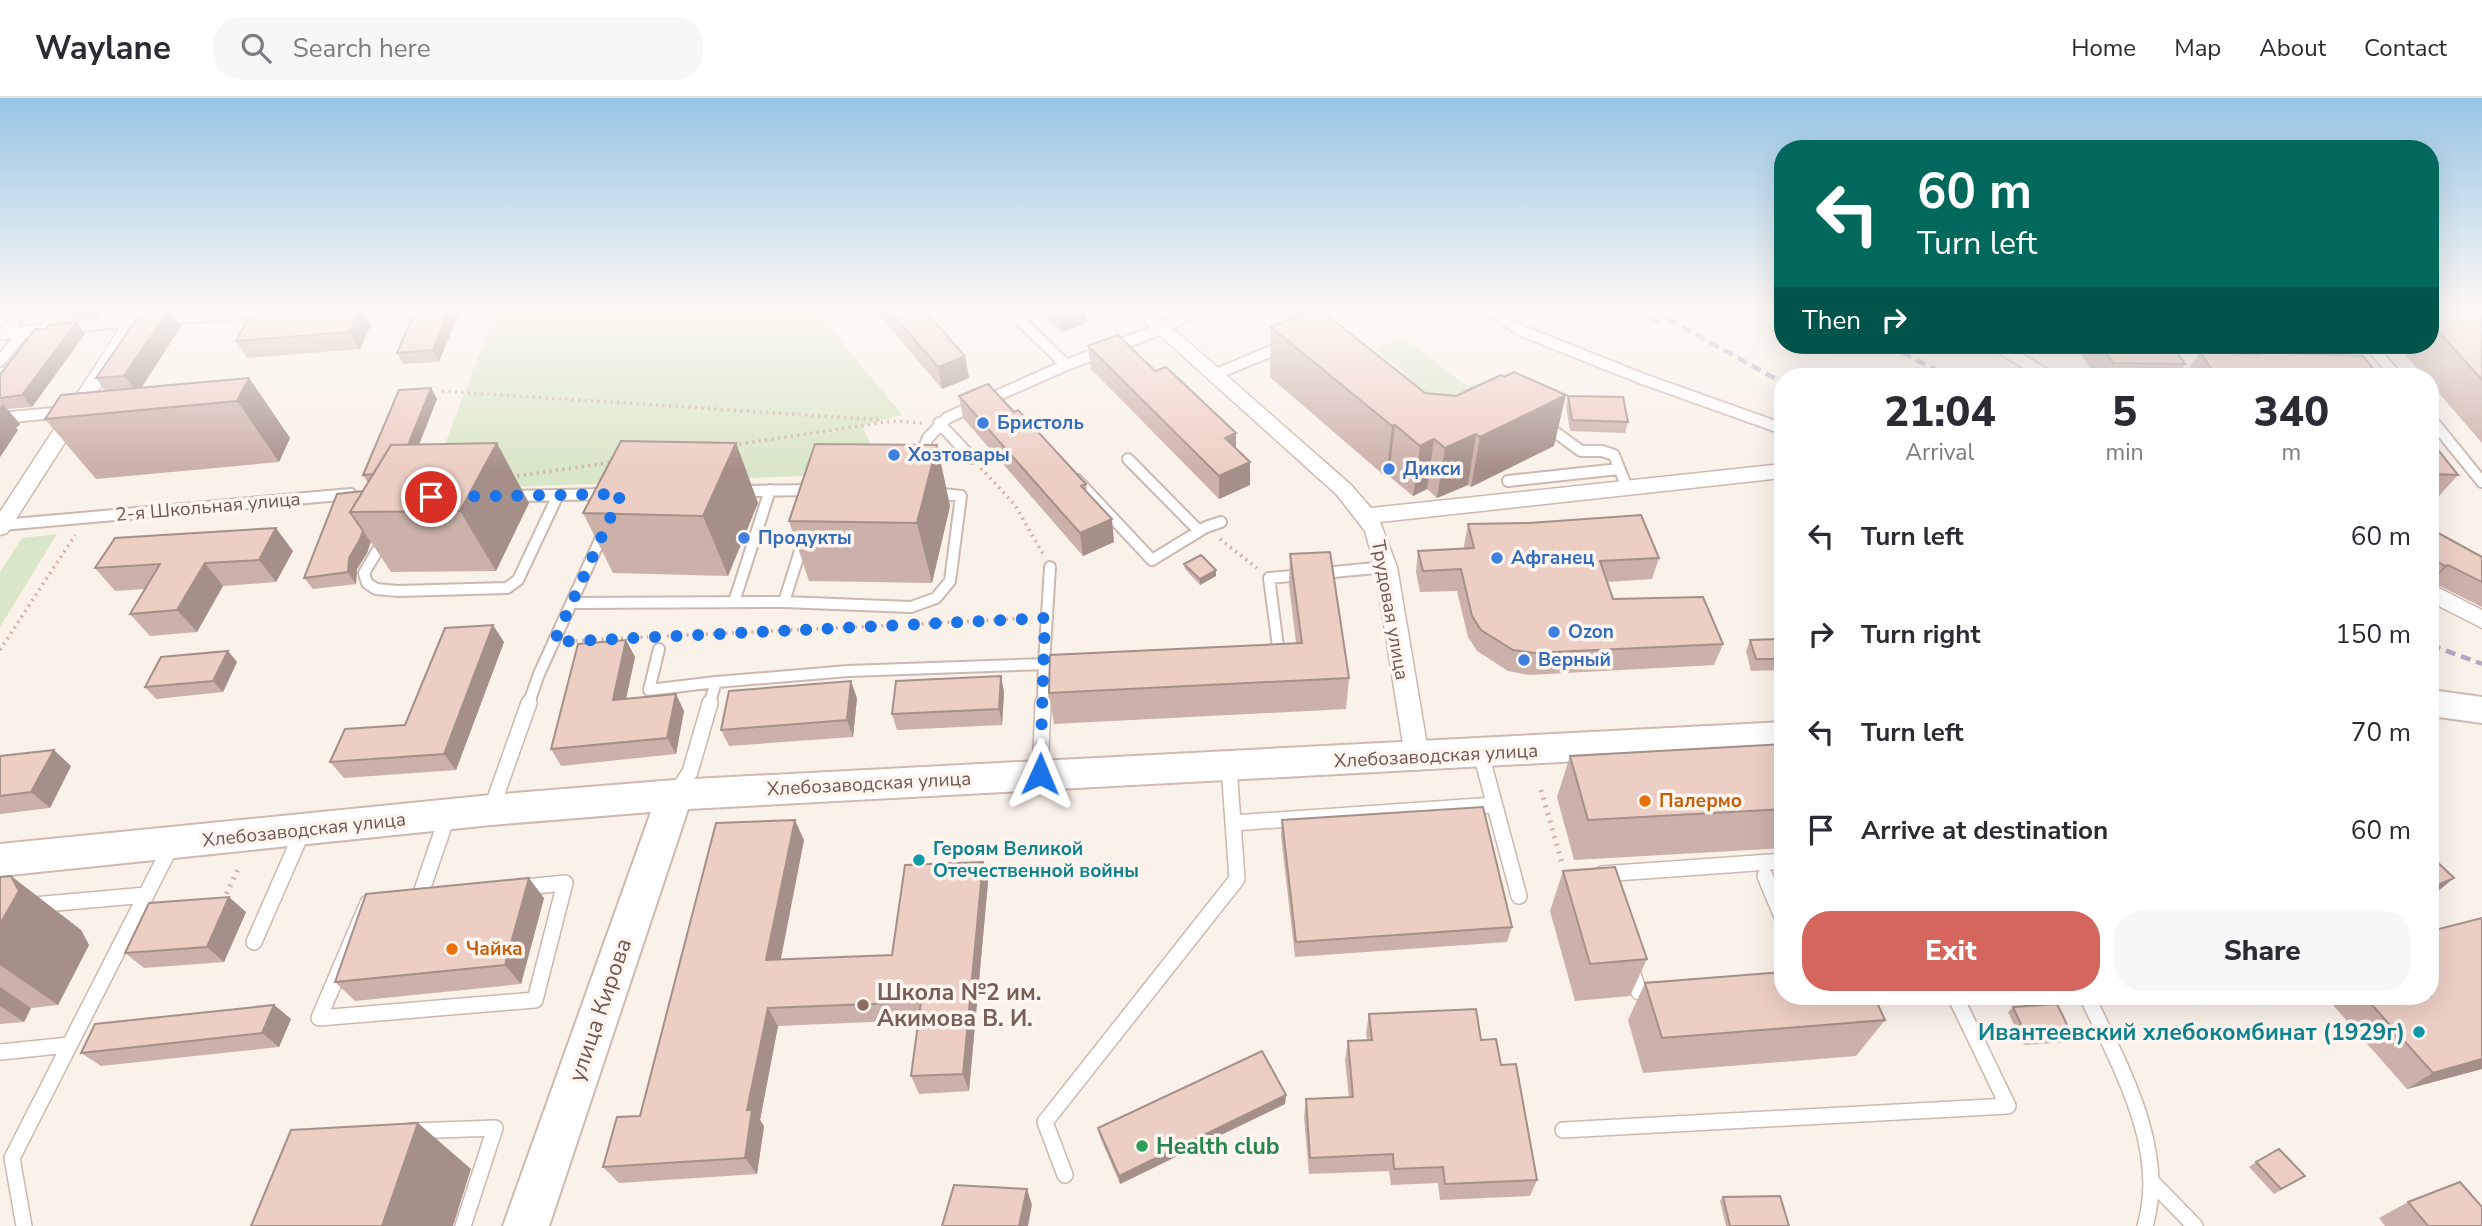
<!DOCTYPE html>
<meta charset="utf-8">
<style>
:root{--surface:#fff;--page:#f7f7f7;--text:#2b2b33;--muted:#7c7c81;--line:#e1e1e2;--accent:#d5665d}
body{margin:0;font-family:"Nunito Sans",sans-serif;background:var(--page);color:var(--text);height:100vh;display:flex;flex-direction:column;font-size:26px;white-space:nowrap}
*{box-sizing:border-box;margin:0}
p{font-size:23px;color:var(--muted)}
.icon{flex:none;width:38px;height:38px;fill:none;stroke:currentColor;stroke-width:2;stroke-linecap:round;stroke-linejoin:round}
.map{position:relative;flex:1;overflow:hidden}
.details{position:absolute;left:1774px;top:270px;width:665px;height:637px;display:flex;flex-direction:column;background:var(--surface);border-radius:28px;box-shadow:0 7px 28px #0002}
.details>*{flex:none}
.top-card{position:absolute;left:1774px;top:42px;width:665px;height:214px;border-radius:28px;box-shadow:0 7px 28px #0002;background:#00695c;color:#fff;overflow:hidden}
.pin{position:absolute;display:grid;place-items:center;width:60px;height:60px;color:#fff;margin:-30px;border:4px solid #fff;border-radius:50%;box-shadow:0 2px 7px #0007}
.me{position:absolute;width:77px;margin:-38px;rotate:1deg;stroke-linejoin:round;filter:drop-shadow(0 0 5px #0008)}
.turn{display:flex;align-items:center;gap:24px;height:147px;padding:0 28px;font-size:32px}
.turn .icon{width:91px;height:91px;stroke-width:2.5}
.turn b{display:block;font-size:49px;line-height:60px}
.then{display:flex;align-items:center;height:66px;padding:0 28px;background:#0003;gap:14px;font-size:26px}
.eta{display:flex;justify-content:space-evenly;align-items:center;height:119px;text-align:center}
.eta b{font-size:42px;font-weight:800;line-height:49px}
.button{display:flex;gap:14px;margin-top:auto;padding:14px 28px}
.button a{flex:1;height:80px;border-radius:28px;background:var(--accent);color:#fff;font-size:28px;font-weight:800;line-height:80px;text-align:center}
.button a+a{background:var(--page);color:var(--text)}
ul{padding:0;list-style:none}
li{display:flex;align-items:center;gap:21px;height:98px;padding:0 28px}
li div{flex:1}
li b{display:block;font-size:26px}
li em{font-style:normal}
header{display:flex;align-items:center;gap:42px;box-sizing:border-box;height:98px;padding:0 35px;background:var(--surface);border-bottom:2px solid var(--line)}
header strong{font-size:33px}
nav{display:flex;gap:38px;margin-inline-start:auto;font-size:24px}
.search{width:490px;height:63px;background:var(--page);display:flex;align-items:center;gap:18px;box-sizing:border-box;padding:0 24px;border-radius:28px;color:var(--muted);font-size:26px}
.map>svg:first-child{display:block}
</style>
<header>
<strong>Waylane</strong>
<div class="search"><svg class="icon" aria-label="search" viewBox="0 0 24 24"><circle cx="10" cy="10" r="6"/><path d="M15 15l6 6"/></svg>Search here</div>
<nav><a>Home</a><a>Map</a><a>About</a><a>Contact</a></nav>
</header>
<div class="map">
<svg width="2482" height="1128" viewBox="0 0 2482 1128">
<rect width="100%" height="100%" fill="#faf1e9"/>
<path fill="#d9e6c9" d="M495,213H817L902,317L862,328L884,375L428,392Z
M1403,239L1468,289L1476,286L1489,296L1432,313L1391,280L1404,274L1375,251Z
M57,436L0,529V474L22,440Z"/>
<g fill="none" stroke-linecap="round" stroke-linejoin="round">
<defs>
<path id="lane-far1" d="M1011,213L1066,267
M1492,213L1522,233L1643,281L1783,331
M161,221L283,213
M44,232L57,213
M0,236L140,222
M5,236L23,213
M2370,247L2396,278
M0,263L24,234
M1216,276L1284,248
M0,320L64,314
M2431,321L2482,384
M939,325L972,360
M1544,326L1581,353H1602L1614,357L1627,390
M1128,361L1199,433
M918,362L928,340L947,320L1066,267L1161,231L1194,213
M1077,382L1152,462L1206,429L1221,424
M1508,383L1619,371
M737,393L813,392
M510,398L608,396
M2,427L351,396
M385,440L364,475L367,485L376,491L398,493L507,490L518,482L558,397
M804,440L784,504L911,509L936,500L950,483L961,398L933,395
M734,504L770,392
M573,505L784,504
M659,551L649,592L716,584
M1274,556H1279L1269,480L1386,469
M528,607L539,576L605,431
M709,607L716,584L848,573L1044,566L1050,469
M1043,607L1044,566H1050"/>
<path id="lane" d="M1481,656L1519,798
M1040,676L1043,605
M677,694L690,674L710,605
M491,712L529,605
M1233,725L1494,707
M1602,776L1783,763
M1765,778L1783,821
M565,785L535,902L319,920L368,805Z
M419,801L447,719
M0,810L146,797
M254,844L303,732
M1631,870L1639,894L1655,892
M2087,898C2119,967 2168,1050 2145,1128
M0,954L69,947
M1563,1032L2008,1008L1955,898
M410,1033L495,1030L463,1128
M1065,1077L1045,1024L1237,781L1229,668
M2153,1085L2195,1128
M24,1128L12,1060L171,748"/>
<path id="street" d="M131,213H149L7,435L0,437V414Z
M1133,213H1153L1351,387L1371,410L1783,366V380L1380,424L1397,469L1429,659L1426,666L1417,669L1408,666L1405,659L1375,469L1365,433L1337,397Z
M1985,247H2007L2059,278H2037Z
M2431,486L2482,512V530L2431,504Z"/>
<path id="secondary" d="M2431,592L2482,599V625L2431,618Z
M1783,624V652L688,711L549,1128H503L651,714L491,727L0,778V746L491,697L675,682Z"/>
</defs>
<use href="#lane-far1" stroke="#cbb8b0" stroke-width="14"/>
<use href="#lane" stroke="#cbb8b0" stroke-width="18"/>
<use href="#street" stroke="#cbb8b0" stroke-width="3"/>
<use href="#secondary" stroke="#cfb9b1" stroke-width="4"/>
<path stroke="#d1b1a7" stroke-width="3.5" stroke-dasharray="2 4.5" stroke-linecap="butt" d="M442,293L882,322
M733,347L893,323L922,325
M981,370L1015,407L1043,456
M511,379L613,364
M1220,441L1257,470
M915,526L1032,520
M667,538L899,527
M569,543L648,539
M0,552L75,437"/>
<path stroke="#d1b1a7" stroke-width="5" stroke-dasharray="2 6" stroke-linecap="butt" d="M1541,692L1562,765
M223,803L239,769"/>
<use href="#lane-far1" stroke="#fff" stroke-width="10"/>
<use href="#lane" stroke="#fff" stroke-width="15"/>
<use href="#street" fill="#fff" fill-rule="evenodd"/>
<use href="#secondary" fill="#fff" fill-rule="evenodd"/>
<path stroke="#b3a8c3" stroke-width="4.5" stroke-dasharray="10 6" stroke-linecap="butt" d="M1636,213L1661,225
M1654,213L1783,285
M1888,247L1947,278
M2431,547L2482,566"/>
</g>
<path fill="#cbb1a9" d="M62,213H102L98,219L69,221Z
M142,213H171L181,228L141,290L249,280L290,340L279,364L96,381L45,321L105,293L96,280Z
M323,213H363L371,227L360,251L247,260L236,243Z
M415,213L439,264L403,266L397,255Z
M876,213H925L965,258L969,280L942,291Z
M1040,213H1085L1087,225L1061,234Z
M1284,213H1331L1330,219L1425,295L1554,348L1471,389L1468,387L1437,400L1427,391L1413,398L1389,378L1386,379L1270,279L1271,229L1289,221Z
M2431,213H2482V345L2431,286V278H2424L2397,247H2431Z
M77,224L85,236L32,309L7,311L20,326L16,330L18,332L0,359V277L45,231Z
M2075,247H2172L2185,266L2177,278H2095Z
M1088,248L1250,364V387L1219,401L1091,271Z
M2200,254L2256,256L2258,254L2379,278H2188L2186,275Z
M431,290L437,301L419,347L529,405L496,473L391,474L371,444L367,455L357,471L356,486L313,491L304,480L368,385L363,377Z
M959,298L1014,314L1086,386L1087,394L1114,444L1083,458L963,320Z
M1568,298L1628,324L1625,335L1570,333L1566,309Z
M2431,343L2458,377L2439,398H2431Z
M736,345L758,405L728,478L613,475L583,415Z
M937,347L950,408L932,485L809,483L789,423Z
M1468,426L1659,460L1652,481L1607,484L1613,501L1723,546L1714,567L1529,577L1508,573L1477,553L1468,539L1457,493L1420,494L1416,474L1418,453L1465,451L1464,448Z
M2431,431L2482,459V509L2432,484H2431Z
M293,453L276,484L223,488L197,534L150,538L130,516L145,491L115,493L95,470Z
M1290,456L1349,580L1346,611L1054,626L1049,595L1296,545L1289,487Z
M1184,466L1216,478L1200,487L1185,471Z
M1783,541V572L1751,573L1746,553L1750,542Z
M626,542L635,559L626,601L684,613L676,656L561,668L551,651Z
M504,544L456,672L344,680L330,664L405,627Z
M228,553L237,564L223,594L156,601L145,589Z
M1001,578L1004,595L1002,627L897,632L892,616Z
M857,600L853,639L729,648L721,632Z
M1783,646V750L1574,762L1557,699L1570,658Z
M0,658L71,668L50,710L0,716Z
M1282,722L1512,829L1507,844L1295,859L1281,738Z
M804,742L780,862L892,857L988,784L969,993L919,996L911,978L918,922L778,928L760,1022L764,1028L757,1076L619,1085L603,1069L640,1018Z
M1563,773L1647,861L1630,898L1575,903L1550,813Z
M11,778L81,832L89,847L58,907L31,910L24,924L0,926V826Z
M544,800L521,886L355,903L335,884Z
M246,814L224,864L144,870L125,855Z
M2482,820V971L2407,991L2325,898H2431Z
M1645,885L1885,922L1856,958L1643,975L1628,922Z
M274,907L291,921L279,949L101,968L81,955Z
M2013,909L2073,939L2068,944L2024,947L2008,914Z
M1369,916L1481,942L1501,967L1537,1082L1530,1098L1440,1102L1438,1085L1391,1087L1389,1073L1309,1076L1304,1019L1306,1001L1349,1000L1345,962L1348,943L1367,942L1366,935Z
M1286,997L1285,1006L1120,1086L1100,1039L1098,1030Z
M2256,1064L2305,1078L2274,1096L2249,1069Z
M1723,1099L1789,1128H1726L1720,1103Z
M2408,1104L2482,1128H2385L2379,1120Z"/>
<path fill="#a59089" d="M94,213H102L98,219Z
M168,213H171L181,228L138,295L124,278Z
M360,213H363L371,227L360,251L350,234Z
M449,213H460L439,264L433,252Z
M1059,213H1085L1087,225L1061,234Z
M1319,213H1331V219L1303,231Z
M77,224L85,236L32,309L22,297Z
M965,258L969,280L942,291L938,269Z
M249,280L290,340L279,364L237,303Z
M431,290L437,301L410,369L403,357Z
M1566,297L1554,348L1471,389L1480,339Z
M3,306L20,326L16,330L18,332L0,359V310Z
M1395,327L1389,378L1386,379L1392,328Z
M1236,335V358L1225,340Z
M1476,336L1468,387L1437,400L1445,350Z
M1434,341L1427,391L1413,398L1420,348Z
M497,345L529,405L496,473L460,413Z
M736,345L758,405L728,478L703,418Z
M937,347L950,408L932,485L917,425Z
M1250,364V387L1219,401V378Z
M1112,421L1114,444L1083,458L1080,435Z
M276,430L293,453L276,484L259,462Z
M363,433L371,444L367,455L357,471L356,486L348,474L349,460Z
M205,465L223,488L197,534L177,512Z
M2448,467L2432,484H2431V483L2445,468Z
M1216,472V478L1200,487V481Z
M493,527L504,544L456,672L444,656Z
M626,542L635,559L622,619L613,602Z
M228,553L237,564L223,594L213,583Z
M1001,578L1004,595L1002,627L999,611Z
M851,583L857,600L853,639L847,622Z
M676,596L684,613L676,656L667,640Z
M54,652L71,668L50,710L31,694Z
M795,722L804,742L777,881L766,862Z
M983,764L988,784L969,993L963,976Z
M11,778L81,832L89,847L58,907L0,867V826Z
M529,780L544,800L521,886L505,867Z
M2454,780L2431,799V790Z
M229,799L246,814L224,864L207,849Z
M0,889L31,910L24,924L0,908Z
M274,907L291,921L279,949L262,935Z
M768,910L778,928L760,1022L764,1028L757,1076L745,1060L747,1012Z
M2482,961V971L2407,991L2433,975Z
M1286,997L1285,1006L1120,1086L1119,1078Z
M418,1025L471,1071L453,1128H382Z
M1027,1091L1032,1107L1028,1128H1019Z"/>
<path fill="#eccec4" stroke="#a59089" stroke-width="2" d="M142,213H168L124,278L96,280Z
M323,213H360L350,234L236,243L249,219Z
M415,213H449L433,252L397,255Z
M890,213H925L965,258L938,269Z
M1294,213H1309L1300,217Z
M1309,213H1322L1425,295L1456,298L1501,277L1504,279L1514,274L1566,297L1480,339L1476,336L1445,350L1434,341L1420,348L1395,327L1392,328L1271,229Z
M2431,213H2482V282L2431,225Z
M77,224L22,297L0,300V277L35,231H45L48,227Z
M1118,237L1155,273L1166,269L1236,335L1225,340L1250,364L1219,378L1088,248Z
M2101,247H2172L2185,266L2113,265Z
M2200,254L2259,256L2258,254L2363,258L2379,278H2216Z
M249,280L237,303L45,321L61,297Z
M988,286L1014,314L1018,312L1086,386L1081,388L1112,421L1080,435L959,298Z
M431,290L408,347H391L373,376L363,377L399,292Z
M1568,298L1623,299L1628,324L1572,322Z
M621,343L736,345L703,418L583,415Z
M2431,343L2458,377L2431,376Z
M497,345L460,413L350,414L391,347Z
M815,346L937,347L917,425L789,423Z
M363,393L350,414L363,433L359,443L349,460L348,474L304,480L337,396Z
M1641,417L1659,460L1600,463L1613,501L1703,499L1723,546L1534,555L1513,552L1481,532L1472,518L1461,471L1423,473L1418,453L1474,450L1468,426L1529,425Z
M276,430L259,462L205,465L177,512L130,516L160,466L95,470L115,440Z
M2431,431L2482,459V484L2448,467L2445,468L2431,460Z
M1330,454L1349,580L1049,595L1050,557L1302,545L1290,456Z
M1201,457L1216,472L1200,481L1184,466Z
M493,527L444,656L330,664L345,631L405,627L445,530Z
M1783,541V561H1756L1750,542Z
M626,542L613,602L676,596L667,640L551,651L578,546Z
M228,553L213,583L145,589L161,559Z
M1001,578L999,611L892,616L896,583Z
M851,583L847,622L721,632L729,593Z
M1783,646V711L1588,722L1570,658Z
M54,652L31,694L0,698V658Z
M1483,709L1512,829L1296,844L1282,722Z
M795,722L766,862L892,857L905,767L983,764L963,976L911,978L921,904L768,910L747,1012H752L745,1060L603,1069L617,1019L640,1018L716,725Z
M2431,758L2454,780L2431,790Z
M1615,769L1647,861L1590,866L1563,773Z
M11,778L19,793L0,826V779Z
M529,780L505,867L335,884L366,796Z
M229,799L207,849L125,855L149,805Z
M2482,820V961L2433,975L2364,898H2431V833Z
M1783,874V898H1874L1885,922L1662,940L1645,885Z
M2057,906L2073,939L2028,942L2013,909Z
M274,907L262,935L81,955L95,926Z
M1476,911L1481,942L1496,941L1501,967L1516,966L1537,1082L1445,1086L1443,1069L1394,1071L1393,1056L1310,1060L1306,1001L1353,999L1348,943L1372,942L1369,916Z
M1262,953L1286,997L1119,1078L1098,1030Z
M418,1025L382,1128H251L291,1032Z
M2279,1051L2305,1078L2281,1091L2256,1064Z
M2460,1084L2482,1109V1128H2428L2408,1104Z
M954,1087L1027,1091L1019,1128H942Z
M1780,1098L1789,1128H1730L1723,1099Z"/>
<linearGradient id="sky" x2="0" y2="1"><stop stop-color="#98c6e5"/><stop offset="0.57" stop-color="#fdf9f5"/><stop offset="1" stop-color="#fdf9f5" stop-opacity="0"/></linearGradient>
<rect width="2482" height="371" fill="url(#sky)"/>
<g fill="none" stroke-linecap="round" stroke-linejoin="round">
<path stroke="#1a73e8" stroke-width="12" stroke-dasharray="0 21.6" d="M431,399L621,396L554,544L1045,520L1040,676"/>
</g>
<g fill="#3f7fe0" stroke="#fdf5ef" stroke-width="2.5">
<circle cx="983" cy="325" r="7"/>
<circle cx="894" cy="357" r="7"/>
<circle cx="1389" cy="371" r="7"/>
<circle cx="744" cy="440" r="7"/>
<circle cx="1497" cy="460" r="7"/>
<circle cx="1554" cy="534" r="7"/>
<circle cx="1524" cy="562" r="7"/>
</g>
<g fill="#e8710a" stroke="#fdf5ef" stroke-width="2.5">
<circle cx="1645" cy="703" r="7"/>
<circle cx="452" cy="851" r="7"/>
</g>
<g fill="#0f9aa8" stroke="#fdf5ef" stroke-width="2.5">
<circle cx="919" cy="762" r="7"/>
<circle cx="2419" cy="934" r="7"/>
</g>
<circle fill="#8d6e63" stroke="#fdf5ef" stroke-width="2.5" cx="863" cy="907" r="7"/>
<circle fill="#2e9e5b" stroke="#fdf5ef" stroke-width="2.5" cx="1142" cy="1048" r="7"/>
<g text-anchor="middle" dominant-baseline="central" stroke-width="7" stroke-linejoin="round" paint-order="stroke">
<g font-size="19" font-weight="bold" fill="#366cbe" stroke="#fdf5ef" text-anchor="start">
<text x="997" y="325">Бристоль</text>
<text x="908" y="357">Хозтовары</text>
<text x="1403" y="371">Дикси</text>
<text x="758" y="440">Продукты</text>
<text x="1511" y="460">Афганец</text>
<text x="1568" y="534">Ozon</text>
<text x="1538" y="562">Верный</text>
</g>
<g font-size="19" fill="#715750" stroke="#fdf5ef">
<text transform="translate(208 409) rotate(-5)">2-я Школьная улица</text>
<text transform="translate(1390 512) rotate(80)">Трудовая улица</text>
<text transform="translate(1436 658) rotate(-3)">Хлебозаводская улица</text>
<text transform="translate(869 686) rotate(-3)">Хлебозаводская улица</text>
<text transform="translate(304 732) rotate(-6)">Хлебозаводская улица</text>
</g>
<g font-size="19" font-weight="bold" fill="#c56008" stroke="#fdf5ef" text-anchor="start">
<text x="1659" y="703">Палермо</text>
<text x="466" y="851">Чайка</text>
</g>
<g font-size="19" font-weight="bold" fill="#0d838f" stroke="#fdf5ef" text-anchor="start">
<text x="933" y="751">Героям Великой<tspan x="933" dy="22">Отечественной войны</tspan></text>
</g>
<g font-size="23" font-weight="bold" fill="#785e54" stroke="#fdf5ef" text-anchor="start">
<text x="877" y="894">Школа №2 им.<tspan x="877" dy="26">Акимова В. И.</tspan></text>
</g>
<g font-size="23" fill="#715750" stroke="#fdf5ef">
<text transform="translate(600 912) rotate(-71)">улица Кирова</text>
</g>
<g font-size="23" font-weight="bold" fill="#0d838f" stroke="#fdf5ef" text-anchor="end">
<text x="2405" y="934">Ивантеевский хлебокомбинат (1929г)</text>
</g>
<g font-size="23" font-weight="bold" fill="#27864d" stroke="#fdf5ef" text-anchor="start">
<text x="1156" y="1048">Health club</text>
</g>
</g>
</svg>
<div class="pin" style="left:431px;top:399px;background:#d93025"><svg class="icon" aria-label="arrive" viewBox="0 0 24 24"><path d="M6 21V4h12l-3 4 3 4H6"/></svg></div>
<svg class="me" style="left:1040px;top:676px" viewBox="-20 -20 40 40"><path d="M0-17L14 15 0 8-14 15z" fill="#1a73e8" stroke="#fff" stroke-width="4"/></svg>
<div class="top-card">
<div class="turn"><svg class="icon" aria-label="left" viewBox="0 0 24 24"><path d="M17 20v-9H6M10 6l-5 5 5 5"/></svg><div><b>60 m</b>Turn left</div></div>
<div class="then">Then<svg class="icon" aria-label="right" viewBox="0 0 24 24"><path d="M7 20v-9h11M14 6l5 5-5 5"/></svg></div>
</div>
<section class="details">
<div class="eta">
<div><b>21:04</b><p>Arrival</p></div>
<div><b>5</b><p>min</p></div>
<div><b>340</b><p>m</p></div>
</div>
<ul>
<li><svg class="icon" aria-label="left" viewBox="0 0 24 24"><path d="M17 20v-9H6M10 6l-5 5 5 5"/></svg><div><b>Turn left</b></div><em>60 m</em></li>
<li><svg class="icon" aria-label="right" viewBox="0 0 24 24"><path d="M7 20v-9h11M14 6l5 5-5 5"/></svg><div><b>Turn right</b></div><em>150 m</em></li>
<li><svg class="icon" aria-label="left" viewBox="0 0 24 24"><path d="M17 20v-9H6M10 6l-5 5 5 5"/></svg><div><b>Turn left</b></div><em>70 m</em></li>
<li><svg class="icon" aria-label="arrive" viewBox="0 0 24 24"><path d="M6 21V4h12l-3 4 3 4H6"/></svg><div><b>Arrive at destination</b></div><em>60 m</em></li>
</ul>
<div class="button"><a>Exit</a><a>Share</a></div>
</section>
</div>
